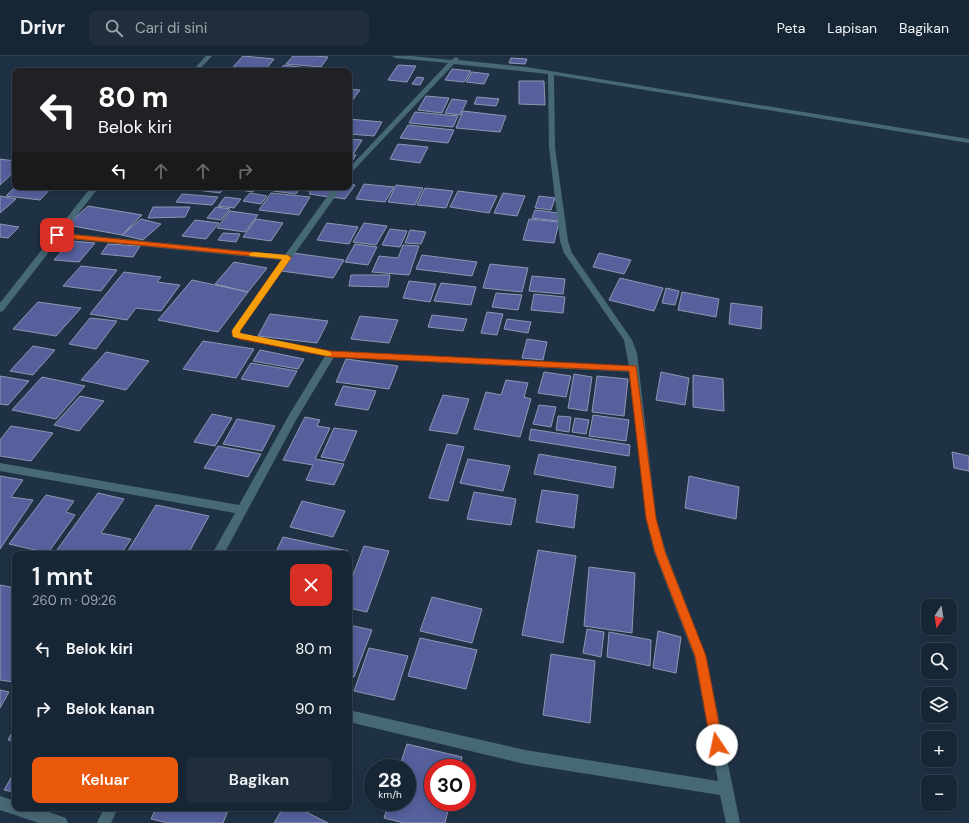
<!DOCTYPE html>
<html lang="id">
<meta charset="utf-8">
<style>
:root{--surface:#172634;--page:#202e3c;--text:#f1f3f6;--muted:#9ea5ac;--line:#36434f;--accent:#ea580c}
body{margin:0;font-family:"DM Sans",sans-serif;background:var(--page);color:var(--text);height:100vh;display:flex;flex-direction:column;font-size:15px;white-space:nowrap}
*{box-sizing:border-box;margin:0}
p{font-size:13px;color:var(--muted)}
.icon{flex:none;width:22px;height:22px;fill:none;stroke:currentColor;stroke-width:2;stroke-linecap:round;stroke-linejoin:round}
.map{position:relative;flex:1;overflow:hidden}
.side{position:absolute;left:12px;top:495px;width:340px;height:260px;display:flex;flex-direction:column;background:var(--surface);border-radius:8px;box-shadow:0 2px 10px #0003,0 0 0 1px var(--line)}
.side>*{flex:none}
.top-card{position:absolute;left:12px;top:12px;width:340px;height:122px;border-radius:8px;box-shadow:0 2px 10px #0003,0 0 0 1px var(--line);background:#202124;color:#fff;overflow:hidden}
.needle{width:26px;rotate:192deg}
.tools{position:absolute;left:921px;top:543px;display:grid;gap:8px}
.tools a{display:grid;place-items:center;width:36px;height:36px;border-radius:8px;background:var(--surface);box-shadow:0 2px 10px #0003,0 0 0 1px var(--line);font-size:20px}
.speed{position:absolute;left:364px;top:703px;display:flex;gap:8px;font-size:20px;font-weight:700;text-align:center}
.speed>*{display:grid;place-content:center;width:52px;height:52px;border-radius:50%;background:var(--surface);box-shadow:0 2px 10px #0003,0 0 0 1px var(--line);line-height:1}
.speed small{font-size:10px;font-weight:400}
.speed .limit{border:6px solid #d22;background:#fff;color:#111}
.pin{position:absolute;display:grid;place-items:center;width:34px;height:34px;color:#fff;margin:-17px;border-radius:8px;box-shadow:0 2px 6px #0006}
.me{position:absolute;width:44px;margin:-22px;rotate:349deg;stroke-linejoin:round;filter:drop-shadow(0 0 3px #0008)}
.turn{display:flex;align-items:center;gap:14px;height:84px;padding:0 20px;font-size:18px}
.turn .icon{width:52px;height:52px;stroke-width:2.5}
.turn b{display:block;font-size:28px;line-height:34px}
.lanes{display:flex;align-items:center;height:38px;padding:0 20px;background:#0003;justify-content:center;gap:20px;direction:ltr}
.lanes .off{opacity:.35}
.round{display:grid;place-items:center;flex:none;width:42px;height:42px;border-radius:8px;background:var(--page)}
.head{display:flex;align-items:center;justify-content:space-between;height:68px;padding:0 20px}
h1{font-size:24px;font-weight:600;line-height:30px}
.action{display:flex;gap:8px;margin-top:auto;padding:8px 20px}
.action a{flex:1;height:46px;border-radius:8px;background:var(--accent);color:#fff;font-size:16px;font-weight:600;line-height:46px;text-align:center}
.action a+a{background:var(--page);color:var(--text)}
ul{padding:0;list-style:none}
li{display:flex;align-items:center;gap:12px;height:60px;padding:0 20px}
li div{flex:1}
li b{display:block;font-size:15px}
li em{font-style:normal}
header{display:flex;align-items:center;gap:24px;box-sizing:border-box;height:56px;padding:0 20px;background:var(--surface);border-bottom:1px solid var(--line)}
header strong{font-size:19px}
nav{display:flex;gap:22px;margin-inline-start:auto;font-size:14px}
.search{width:280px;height:36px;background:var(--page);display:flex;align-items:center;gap:10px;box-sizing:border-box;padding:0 14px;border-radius:8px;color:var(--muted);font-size:15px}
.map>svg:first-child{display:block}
</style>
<header>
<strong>Drivr</strong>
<div class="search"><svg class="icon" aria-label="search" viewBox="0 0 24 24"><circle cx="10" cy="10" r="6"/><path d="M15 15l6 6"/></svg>Cari di sini</div>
<nav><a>Peta</a><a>Lapisan</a><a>Bagikan</a></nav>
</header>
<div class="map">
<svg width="969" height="767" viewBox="0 0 969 767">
<rect width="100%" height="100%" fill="#1f3245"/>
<path fill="#56609d" stroke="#9096b2" d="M243,0L274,3L265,14L233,11Z
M293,0H314L328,1L321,11L286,8Z
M511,2L527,3L525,8L509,7Z
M284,9L306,12L303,15L280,13Z
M398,9L416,10L407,26L388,24Z
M315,12L344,14L312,15Z
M452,13L471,15L464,26L445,24Z
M472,16L489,18L484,28L466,26Z
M417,21L424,22L420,29L412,28Z
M519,25H544L545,49L519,48Z
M349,33L360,34L349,49Z
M426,40L449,42L442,57L418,54Z
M477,41L499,43L496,50L474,48Z
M452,43L467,45L460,59L445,57Z
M463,55L506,60L500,76L456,72Z
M415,56L458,60L453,71L409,67Z
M349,63L382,66L374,80L349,78Z
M408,69L454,74L448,87L400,82Z
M349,83L362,84L354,97H349Z
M398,88L428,91L420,107L390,103Z
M349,98L356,99L349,110Z
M0,103L15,105V115L0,129Z
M349,128L355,129L345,143L332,141L340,131H349Z
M364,128L394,131L385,146L356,143Z
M396,129L423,132L415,149L388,146Z
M15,131H52L40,144L6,140Z
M200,131H225L220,137L197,134Z
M234,131H257L253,136L233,133Z
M276,131H312L310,135L299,134L296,138L273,135Z
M314,131H336L329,141L309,138Z
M425,132L453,135L446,152L417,149Z
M458,135L497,140L489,157L450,151Z
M250,137L267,140L261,148L243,145Z
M271,137L310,141L299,159L259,154Z
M503,137L525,140L517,160L494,157Z
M182,138L218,141L212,149L176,146Z
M0,140L16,143L0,157Z
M539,140L555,142L551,154L535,152Z
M225,141L241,143L234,152L218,150Z
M88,150L142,159L122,179L67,169Z
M153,151H190L185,161L148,162Z
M216,151L230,153L221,164L207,162Z
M535,154L559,157L557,165L532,162Z
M230,155L258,159L245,176L217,172Z
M141,163L161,168L143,184L122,179Z
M256,163L283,167L271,185L243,181Z
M529,163L559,166L554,187L523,184Z
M195,164L219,167L206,183L182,180Z
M327,167L358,171L349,188L317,184Z
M364,167L387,170L376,189L353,186Z
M0,168L19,171L8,182L0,181Z
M390,173L407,175L400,191L382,189Z
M410,174L426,176L421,188L405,187Z
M223,177L240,178L236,186L218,184Z
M71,185L95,187L79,206L54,204Z
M108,188L140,190L133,201L101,198Z
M355,188L377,191L368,209L345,206Z
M403,189L419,190L409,219L372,216L379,200L398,202Z
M293,197L344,204L333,222L281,215Z
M599,197L631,204L624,218L593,211Z
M422,199L477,206L472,220L416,213Z
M234,206L267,212L248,236L215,228Z
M490,208L528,212L522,236L483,232Z
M81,210L117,214L101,235L63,230Z
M124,216L161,221L157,226L180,229L161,255L136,252L127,264L90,258Z
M351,219H390L388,231L349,230Z
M532,220L565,223L563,238L529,235Z
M620,222L663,232L654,255L609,244Z
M192,224L248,236L218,276L158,264Z
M409,225L436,228L430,246L403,242Z
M441,227L476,231L471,249L434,245Z
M666,232L679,235L675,249L662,247Z
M682,236L719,243L716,261L678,254Z
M496,237L522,239L518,254L492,251Z
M534,238L565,241L563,257L531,254Z
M38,246L81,252L56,280L13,273Z
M731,247L762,251L761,273L729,268Z
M487,256L503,258L497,279L481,277Z
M270,258L328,265L317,287L258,280Z
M432,259L467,263L463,275L428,271Z
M360,260L398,264L389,287L351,283Z
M90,262L117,265L96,293L69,288Z
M507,263L531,266L528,277L504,273Z
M527,283L547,286L543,304L522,302Z
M203,285L254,293L236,322L183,313Z
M33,290L55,294L33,319L10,315Z
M260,294L304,303L298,313L253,305Z
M106,296L149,305L126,334L81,324Z
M346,303L398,310L389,333L336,326Z
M251,307L297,315L288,331L241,323Z
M544,316L571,320L566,341L538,337Z
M661,316L689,322L685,349L656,344Z
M574,318L592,321L587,355L568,352Z
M693,319L723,323L724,355L693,351Z
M0,320L29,325L8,349L0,348Z
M597,320L628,323L624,360L592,356Z
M42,321L85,330L56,363L12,354Z
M506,324L528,327L524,341L531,343L520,381L474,373L486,336L501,339Z
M343,330L376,335L368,354L335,349Z
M443,339L469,343L457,378L429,374Z
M80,340L104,345L79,375L54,369Z
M539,349L556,351L551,371L533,368Z
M212,358L232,362L215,390L194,386Z
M593,359L629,364L626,385L589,380Z
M558,360L571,361L569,376L556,374Z
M305,361L320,364L317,370L330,372L315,403L344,408L334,429L306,424L313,409L283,404Z
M575,362L589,364L586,378L572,376Z
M237,363L275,370L262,395L223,388Z
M11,370L53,377L31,405L0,400V384Z
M334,372L357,375L344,405L321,401Z
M531,373L630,389L629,400L529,384Z
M447,388L464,391L448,445L429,442Z
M218,390L261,398L248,421L204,412Z
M952,396L969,400V415L954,412Z
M539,398L616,411L613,432L534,418Z
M468,403L510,410L503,435L460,427Z
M0,420L23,424L11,441L33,444L0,493Z
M689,420L739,431L736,463L685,452Z
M542,434L578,439L574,472L536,466Z
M474,436L516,443L511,469L467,463Z
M98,437L124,443L101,477L131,483L121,498H54Z
M46,439L74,445L66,456L75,459L48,497L9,488Z
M302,445L345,455L333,481L290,471Z
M156,449L209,460L188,498H126Z
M283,481L348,495L346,498H275Z
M364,490L389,495L367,556L349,552V529Z
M538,494L576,500L563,587L522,579Z
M589,511L635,517L632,577L584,570Z
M0,529L15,532V623L13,626L0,624Z
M432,541L482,553L472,587L420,575Z
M349,569L372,574L354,621L349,620Z
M587,573L604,576L601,601L583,597Z
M658,575L681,581L676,617L653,612Z
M609,576L651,584L650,610L607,601Z
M420,582L477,594L466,633L408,620Z
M369,592L408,600L394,644L354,635Z
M551,598L595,605L590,667L543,659Z
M0,634L9,636L0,652Z
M15,671V685L8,684Z
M407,688L462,701L459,712H433V746H450L445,767H404L384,762L389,746H407V712H399Z
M15,715V736L4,734Z
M156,752H229L223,767H168L151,763Z
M283,752H298L328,767H274Z"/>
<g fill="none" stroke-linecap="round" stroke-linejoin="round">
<path fill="#476975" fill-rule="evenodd" d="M206,0H212L198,15H192Z
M392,0H412L451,4L456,1L459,3L458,4L526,11L969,83V87L554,19L555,91L568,185L572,197L632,284L637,297L656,462L666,496L706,600L740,767H726L720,739L525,708L349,666V654L525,694L718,725L694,600L654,496L646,462L630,316L334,301L296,364L224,498H212L235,457L0,415V407L239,449L289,359L325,300L239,283L233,281L232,279L233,273L282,204L60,182L3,255L0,256V247L91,131H99L63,177L285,199L334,131H342L240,275V277L331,295L629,310L624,284L564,197L560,185L549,91L548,18L454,8L351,117L349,118V112L448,7L395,2Z
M0,740L15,745V752H37L66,762L68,767H39L0,754Z
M104,752H118L111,767H97Z"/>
</g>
<path fill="#ea580c" stroke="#983908" d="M57,177L290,200L291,202L240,275L241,278L331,295L636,310L656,462L665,496L706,600L723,689L722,693L717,695L713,693L711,689L695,600L655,496L646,462L629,315L331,301L239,283L232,279V275L282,203L55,181L54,179Z"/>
<path fill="#f59e0b" d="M253,196L287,199L291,202L240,275V277L328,295L332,298L331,299L328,300L233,281L232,275L233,273L282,203L250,200L249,198Z"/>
</svg>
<div class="tools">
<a><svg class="needle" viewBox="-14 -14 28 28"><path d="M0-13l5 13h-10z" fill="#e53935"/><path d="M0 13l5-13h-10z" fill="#9ea5ac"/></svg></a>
<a><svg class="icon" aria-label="search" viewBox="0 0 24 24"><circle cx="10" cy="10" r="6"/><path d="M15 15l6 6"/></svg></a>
<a><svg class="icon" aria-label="layers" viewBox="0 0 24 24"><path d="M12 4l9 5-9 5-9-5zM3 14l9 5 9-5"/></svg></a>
<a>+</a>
<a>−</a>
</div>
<div class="speed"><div>28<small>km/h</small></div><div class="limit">30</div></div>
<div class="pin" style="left:57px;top:179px;background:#d93025"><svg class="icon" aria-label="arrive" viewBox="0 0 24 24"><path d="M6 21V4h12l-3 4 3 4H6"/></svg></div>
<svg class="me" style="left:717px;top:689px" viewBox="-20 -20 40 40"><circle r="19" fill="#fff"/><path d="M0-13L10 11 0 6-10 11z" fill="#ea580c"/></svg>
<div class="top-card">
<div class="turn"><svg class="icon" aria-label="left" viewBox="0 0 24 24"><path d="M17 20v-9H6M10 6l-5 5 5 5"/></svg><div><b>80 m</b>Belok kiri</div></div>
<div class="lanes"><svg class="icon" aria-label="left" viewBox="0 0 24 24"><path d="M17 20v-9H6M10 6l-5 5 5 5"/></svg><svg class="icon off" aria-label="ahead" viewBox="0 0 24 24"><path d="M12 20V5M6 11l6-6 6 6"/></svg><svg class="icon off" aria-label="ahead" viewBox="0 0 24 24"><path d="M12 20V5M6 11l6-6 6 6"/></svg><svg class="icon off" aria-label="right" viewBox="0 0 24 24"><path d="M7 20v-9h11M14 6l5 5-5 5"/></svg></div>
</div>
<section class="side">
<div class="head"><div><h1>1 mnt</h1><p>260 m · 09:26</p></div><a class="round" style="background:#d93025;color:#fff"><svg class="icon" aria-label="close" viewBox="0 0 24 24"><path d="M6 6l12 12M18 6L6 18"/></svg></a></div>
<ul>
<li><svg class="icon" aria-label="left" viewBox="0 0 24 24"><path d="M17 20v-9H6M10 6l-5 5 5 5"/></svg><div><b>Belok kiri</b></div><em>80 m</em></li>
<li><svg class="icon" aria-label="right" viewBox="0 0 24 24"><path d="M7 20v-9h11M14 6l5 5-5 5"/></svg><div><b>Belok kanan</b></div><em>90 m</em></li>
</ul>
<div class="action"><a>Keluar</a><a>Bagikan</a></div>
</section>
</div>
